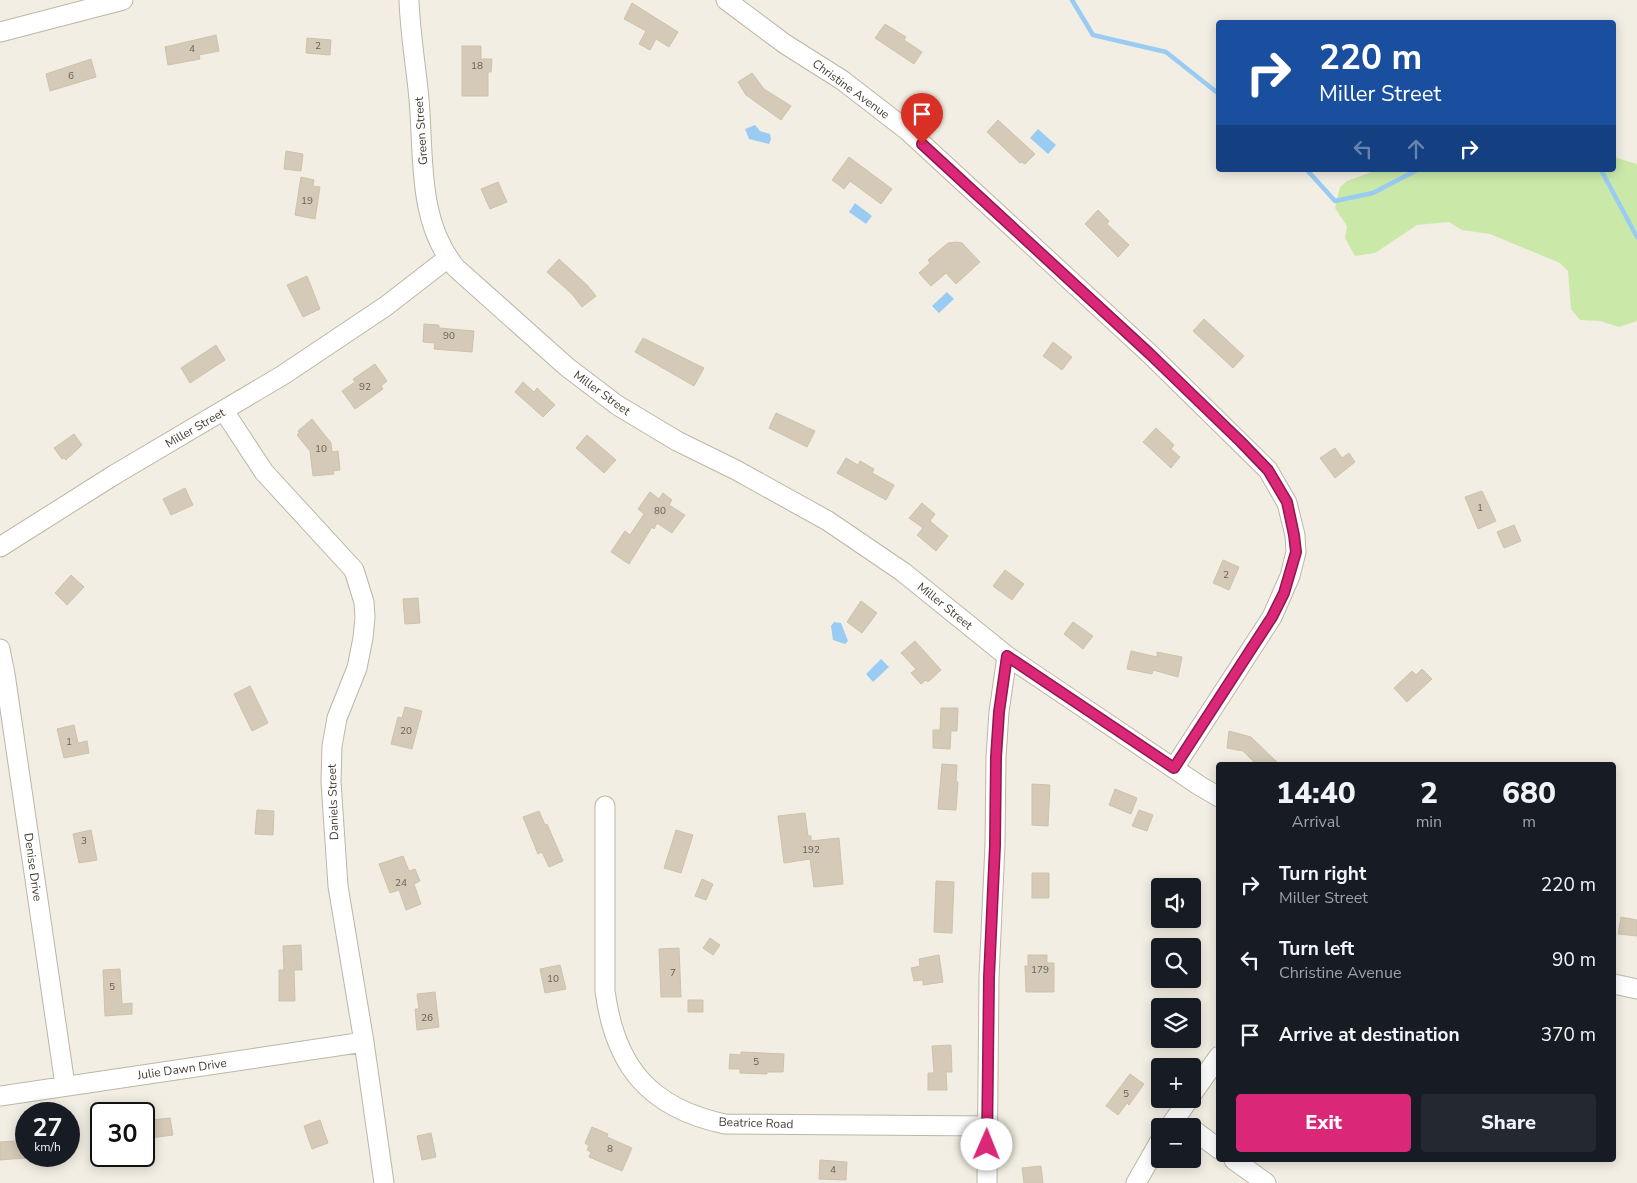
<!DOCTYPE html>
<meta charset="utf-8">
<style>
:root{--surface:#171b24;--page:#242831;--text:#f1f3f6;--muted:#9ea1a6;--accent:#db2777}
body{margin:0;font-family:"Nunito Sans",sans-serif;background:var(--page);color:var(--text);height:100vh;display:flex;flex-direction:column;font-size:19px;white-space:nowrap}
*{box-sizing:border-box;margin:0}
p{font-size:16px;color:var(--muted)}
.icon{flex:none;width:28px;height:28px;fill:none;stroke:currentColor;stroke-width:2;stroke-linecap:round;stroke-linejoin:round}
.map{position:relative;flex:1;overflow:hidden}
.drawer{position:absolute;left:1216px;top:762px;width:400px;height:400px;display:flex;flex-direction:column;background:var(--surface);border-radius:5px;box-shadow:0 2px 12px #0003}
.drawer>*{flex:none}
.guide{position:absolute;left:1216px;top:20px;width:400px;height:152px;border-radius:5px;box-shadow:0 2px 12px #0003;background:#1a4fa0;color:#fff;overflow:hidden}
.buttons{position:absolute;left:1151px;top:878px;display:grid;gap:10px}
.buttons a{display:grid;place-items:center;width:50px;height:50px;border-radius:5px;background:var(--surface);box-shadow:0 2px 12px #0003;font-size:25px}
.speed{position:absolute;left:15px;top:1102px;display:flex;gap:10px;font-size:25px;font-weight:700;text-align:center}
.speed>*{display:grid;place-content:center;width:65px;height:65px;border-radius:50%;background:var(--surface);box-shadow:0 2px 12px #0003;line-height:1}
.speed small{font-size:12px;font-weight:400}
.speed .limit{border:2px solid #111;border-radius:8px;background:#fff;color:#111}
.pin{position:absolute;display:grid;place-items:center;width:42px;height:42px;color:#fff;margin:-51px -21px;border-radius:50% 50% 50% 0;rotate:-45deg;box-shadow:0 0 5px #0007}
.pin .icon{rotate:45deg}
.me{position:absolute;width:55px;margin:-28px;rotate:1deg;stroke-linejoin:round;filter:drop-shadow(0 0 4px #0008)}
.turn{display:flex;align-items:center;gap:18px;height:105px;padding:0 20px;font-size:22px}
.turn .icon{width:65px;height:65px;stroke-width:2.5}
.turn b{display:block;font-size:35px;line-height:42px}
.lanes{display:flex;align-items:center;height:48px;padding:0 20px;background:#0003;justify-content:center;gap:25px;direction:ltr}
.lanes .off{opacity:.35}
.eta{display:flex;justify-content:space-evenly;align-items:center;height:85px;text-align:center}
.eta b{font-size:30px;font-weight:800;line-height:35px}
.action{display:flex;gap:10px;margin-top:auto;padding:10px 20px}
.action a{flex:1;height:58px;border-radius:5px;background:var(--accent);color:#fff;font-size:20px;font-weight:800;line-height:58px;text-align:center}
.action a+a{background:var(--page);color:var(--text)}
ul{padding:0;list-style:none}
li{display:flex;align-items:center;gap:15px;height:75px;padding:0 20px}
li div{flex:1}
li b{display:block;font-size:19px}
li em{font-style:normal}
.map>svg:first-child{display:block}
</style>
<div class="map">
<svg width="1637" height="1183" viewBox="0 0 1637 1183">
<rect width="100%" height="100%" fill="#f2eee3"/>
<path fill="#cae9a9" d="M1614,157L1637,164V321L1619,327L1600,321L1580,320L1571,309L1568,271L1560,263L1490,234L1462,230L1449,222L1417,225L1375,253L1355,256L1345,238L1347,226L1335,208L1340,187L1347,181L1377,170H1614Z"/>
<path fill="#9accf3" d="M755,125L760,131L770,134L771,139L769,144L749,139L745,129Z
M1038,129L1056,145L1048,154L1030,138Z
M855,203L872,216L866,224L849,212Z
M947,292L954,299L939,313L932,306Z
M834,622L841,623L848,641L845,644L833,640L831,626Z
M881,659L889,667L873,682L866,674Z"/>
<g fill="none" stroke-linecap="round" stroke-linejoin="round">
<path stroke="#9accf3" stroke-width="4.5" d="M1072,0L1093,35L1166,52L1219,94
M1307,170L1335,201L1373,193L1417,170
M1601,170L1637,237"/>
</g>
<path fill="#d4cab7" stroke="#cfc2aa" d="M632,3L678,32L669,47L656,39L650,50L639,44L646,31L624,19Z
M885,24L906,37L904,40L922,52L914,64L875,38Z
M216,35L219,51L199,55L200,59L168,65L165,47Z
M307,38L331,40L330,55L306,53Z
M462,46H481V59H492L491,72H488V96H462Z
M91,59L96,77L50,91L46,74Z
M752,73L764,89L791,106L781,120L746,95L738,82Z
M998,120L1035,154L1025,164L1022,162L1020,163L987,132Z
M286,151L303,154L301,171L284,169Z
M849,157L892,189L881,204L850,181L844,189L832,180Z
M301,177L314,180L313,186L320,187L315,219L295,215Z
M498,182L507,202L490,209L481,189Z
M1098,210L1109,221L1107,224L1129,245L1118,257L1085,224Z
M956,242L962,243L980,262L956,284L946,273L931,286L919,273L930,263L928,260L948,243Z
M559,259L587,285L596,296L582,307L572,294L547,272Z
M307,276L320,309L303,317L287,285Z
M1204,319L1244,356L1233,368L1193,331Z
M424,324L439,325V328L474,331L472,352L434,349L435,343L423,342Z
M643,338L704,368L694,386L635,352Z
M1053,342L1072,357L1062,370L1043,356Z
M216,345L225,360L190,383L181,368Z
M375,364L387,381L381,386L383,389L355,409L342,391L355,382L353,379Z
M523,382L534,392L537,388L555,405L543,417L515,392Z
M776,413L815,431L807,447L769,428Z
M312,419L331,443L332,452L338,451L340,470L333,471L334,474L313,476L310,451L297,435L299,433L298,431Z
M1156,428L1174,445L1171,449L1180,457L1171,468L1143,442Z
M74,434L82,445L66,460L64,458L62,459L54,448Z
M587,435L616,460L604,473L576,448Z
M1335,448L1342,458L1349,453L1355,462L1335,478L1320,458Z
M846,458L858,465L860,461L874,469L872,473L894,485L886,500L837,473Z
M185,488L193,505L171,515L163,499Z
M1482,491L1496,521L1478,529L1465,497Z
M650,492L659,499L663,493L672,500L669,505L685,515L672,533L657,523L654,529L652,527L629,564L611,552L625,531L630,535L644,514L638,509Z
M922,503L935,514L930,521L948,536L936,551L917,535L923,528L909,518Z
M1514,525L1521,541L1504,548L1497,532Z
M1223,560L1239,567L1229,590L1213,583Z
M1005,570L1024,584L1012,600L993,586Z
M71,575L84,587L67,605L55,593Z
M418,598L420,623L405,624L403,599Z
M861,601L877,613L862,633L847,622Z
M1073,622L1093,636L1083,649L1064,634Z
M915,641L941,670L928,682L926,680L921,684L911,673L916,669L901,653Z
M1131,651L1157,657V652L1182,657L1178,677L1153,670L1152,674L1127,669Z
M1422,669L1432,679L1407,702L1394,688L1412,671L1416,675Z
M250,686L268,723L252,731L234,694Z
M405,707L422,711L412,749L391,744L398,717L402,718Z
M941,708H958L957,731H951L950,749L933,748V730H940Z
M74,725L78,743L87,741L89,753L64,758L57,729Z
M1229,731L1251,737L1280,765H1257L1243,751L1227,748Z
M942,764L957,765L956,781L958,782L956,810L938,809Z
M1032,784L1050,785L1048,826L1032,825Z
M1115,789L1137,798L1131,814L1109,805Z
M257,810L274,811L273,835L255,834Z
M1139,810L1153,815L1147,831L1132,826Z
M539,811L545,825L547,824L563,861L549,867L542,852L538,854L523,817Z
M805,813L808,836H811V841L839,838L843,884L814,887L810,859L784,863L778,816Z
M91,830L97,860L79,863L73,834Z
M676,830L693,835L681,873L664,868Z
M403,856L409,871L415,869L420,881L414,884L421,904L406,910L399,890L390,893L379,864Z
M1032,873H1049V898H1032Z
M702,879L713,884L706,900L695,896Z
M936,881L954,882L952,933L934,932Z
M1621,917L1637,920V936L1618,934Z
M710,938L720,945L713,955L703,948Z
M301,945L302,970H294L295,1001H279V970H284L283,946Z
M679,948L681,997H661L659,949Z
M939,955L943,982L923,985V980L914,981L911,968L920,966L919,959Z
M1028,955H1047V963H1054V992H1026L1025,966H1028Z
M560,965L566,989L545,993L540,969Z
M120,969L122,1004L132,1003V1014L105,1016L103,970Z
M435,992L439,1027L417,1030L415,1009H419L417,994Z
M688,1000H703V1012H688Z
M951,1045L952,1072H946L947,1090H928V1073H934L932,1046Z
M741,1052L784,1054L783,1072H767V1074L740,1073V1069H729L730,1054L741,1055Z
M1130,1074L1144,1084L1129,1105L1127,1103L1118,1115L1106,1106Z
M170,1118L173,1135L144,1139V1121Z
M320,1120L328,1143L312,1149L304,1126Z
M592,1127L608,1134L607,1137L632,1148L622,1171L589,1157L591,1152L587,1150L589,1146L585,1143Z
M431,1133L436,1157L422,1160L417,1136Z
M14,1141V1143L26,1142V1158L0,1160V1142Z
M820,1160L847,1162L846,1180L819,1179Z
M1041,1166L1043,1183H1024L1022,1168Z"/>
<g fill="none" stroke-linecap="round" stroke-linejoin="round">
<defs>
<path id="minor" d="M409,0C410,33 416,66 419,99C424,155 417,222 456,268L567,367L617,405L677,441L736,470L828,521L903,572L1007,656L1200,786L1219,797
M726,0L785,44L842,80L908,131L1150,354L1268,470L1287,503L1295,535L1296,552L1290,576L1272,617L1174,768
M0,32L123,0
M224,411L264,472L354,570L364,602L365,617L363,638L357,668L337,718L332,746L331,782L338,886L364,1042L384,1183
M0,547L114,475L283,375L386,306L448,258
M0,649L5,674L65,1085
M605,806V991C615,1066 649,1108 725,1124L987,1126
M1614,984L1637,989
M1192,1094L1219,1056
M0,1096L364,1042
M1170,1126L1189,1099
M1192,1129L1219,1149
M1234,1160L1266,1183
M987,1183L989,977L995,845L996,757L999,712L1007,656
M1136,1183L1160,1141"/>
</defs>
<use href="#minor" stroke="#beb6a5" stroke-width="21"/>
<use href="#minor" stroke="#fff" stroke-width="19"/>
</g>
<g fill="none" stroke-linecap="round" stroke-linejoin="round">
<defs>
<path id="route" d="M922,144L1150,354L1241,442L1268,470L1287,502L1294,535L1296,552L1284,593L1272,617L1174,768L1007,656L999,712L996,757L995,845L989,977L987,1145"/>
</defs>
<use href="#route" stroke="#8e194d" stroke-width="12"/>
<use href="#route" stroke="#db2777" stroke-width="9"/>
</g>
<g text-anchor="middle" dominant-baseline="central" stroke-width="5" stroke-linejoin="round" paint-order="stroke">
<g font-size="10" fill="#686154">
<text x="318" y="46">2</text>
<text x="192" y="49">4</text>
<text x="477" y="66">18</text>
<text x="71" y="76">6</text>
<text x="307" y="201">19</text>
<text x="449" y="336">90</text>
<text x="365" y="387">92</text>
<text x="321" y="449">10</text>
<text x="1480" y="508">1</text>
<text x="660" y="511">80</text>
<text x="1226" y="575">2</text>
<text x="406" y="731">20</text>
<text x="69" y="742">1</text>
<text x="84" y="841">3</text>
<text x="811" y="850">192</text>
<text x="401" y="883">24</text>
<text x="1040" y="970">179</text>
<text x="673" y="973">7</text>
<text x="553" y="979">10</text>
<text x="112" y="987">5</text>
<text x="427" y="1018">26</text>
<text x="756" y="1062">5</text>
<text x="1126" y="1094">5</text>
<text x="610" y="1149">8</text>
<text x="833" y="1170">4</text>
</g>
<g font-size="12" fill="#443e33" stroke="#fff">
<text transform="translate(851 89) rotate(36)">Christine Avenue</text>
<text transform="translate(421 131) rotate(-94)">Green Street</text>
<text transform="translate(602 393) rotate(36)">Miller Street</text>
<text transform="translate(195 428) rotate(-30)">Miller Street</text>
<text transform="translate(945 606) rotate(39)">Miller Street</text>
<text transform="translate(333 802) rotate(-92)">Daniels Street</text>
<text transform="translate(33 867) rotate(82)">Denise Drive</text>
<text transform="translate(182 1069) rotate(-8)">Julie Dawn Drive</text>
<text transform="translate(756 1123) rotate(2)">Beatrice Road</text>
</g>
</g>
</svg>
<div class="buttons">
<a><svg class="icon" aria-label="sound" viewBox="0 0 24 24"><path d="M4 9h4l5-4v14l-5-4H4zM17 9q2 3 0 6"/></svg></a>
<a><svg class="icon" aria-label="search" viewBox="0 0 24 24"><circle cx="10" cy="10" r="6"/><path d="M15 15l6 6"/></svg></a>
<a><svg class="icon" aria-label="layers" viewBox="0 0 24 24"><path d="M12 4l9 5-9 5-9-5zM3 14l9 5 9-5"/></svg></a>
<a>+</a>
<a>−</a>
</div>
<div class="speed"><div>27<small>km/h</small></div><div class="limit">30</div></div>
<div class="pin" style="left:922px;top:144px;background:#d93025"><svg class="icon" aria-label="arrive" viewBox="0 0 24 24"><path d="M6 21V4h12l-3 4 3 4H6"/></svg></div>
<svg class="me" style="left:987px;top:1145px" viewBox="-20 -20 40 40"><circle r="19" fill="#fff"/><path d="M0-13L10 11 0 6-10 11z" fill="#db2777"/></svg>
<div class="guide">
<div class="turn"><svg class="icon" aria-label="right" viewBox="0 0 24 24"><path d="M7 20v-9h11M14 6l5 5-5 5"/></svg><div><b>220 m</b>Miller Street</div></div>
<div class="lanes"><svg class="icon off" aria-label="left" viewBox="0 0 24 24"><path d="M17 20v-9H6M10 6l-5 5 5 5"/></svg><svg class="icon off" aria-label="ahead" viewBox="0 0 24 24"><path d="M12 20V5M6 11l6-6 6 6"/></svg><svg class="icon" aria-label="right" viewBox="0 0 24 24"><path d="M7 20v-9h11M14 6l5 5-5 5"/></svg></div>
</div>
<section class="drawer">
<div class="eta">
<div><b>14:40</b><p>Arrival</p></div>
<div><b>2</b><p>min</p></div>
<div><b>680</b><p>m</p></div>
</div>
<ul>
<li><svg class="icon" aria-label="right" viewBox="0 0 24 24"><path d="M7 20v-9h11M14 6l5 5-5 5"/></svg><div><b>Turn right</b><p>Miller Street</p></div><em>220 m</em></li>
<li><svg class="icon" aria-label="left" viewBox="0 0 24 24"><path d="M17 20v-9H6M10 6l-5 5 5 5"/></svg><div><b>Turn left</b><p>Christine Avenue</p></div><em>90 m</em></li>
<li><svg class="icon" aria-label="arrive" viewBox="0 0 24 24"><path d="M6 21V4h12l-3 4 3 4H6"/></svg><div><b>Arrive at destination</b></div><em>370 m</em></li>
</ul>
<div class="action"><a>Exit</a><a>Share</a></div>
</section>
</div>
